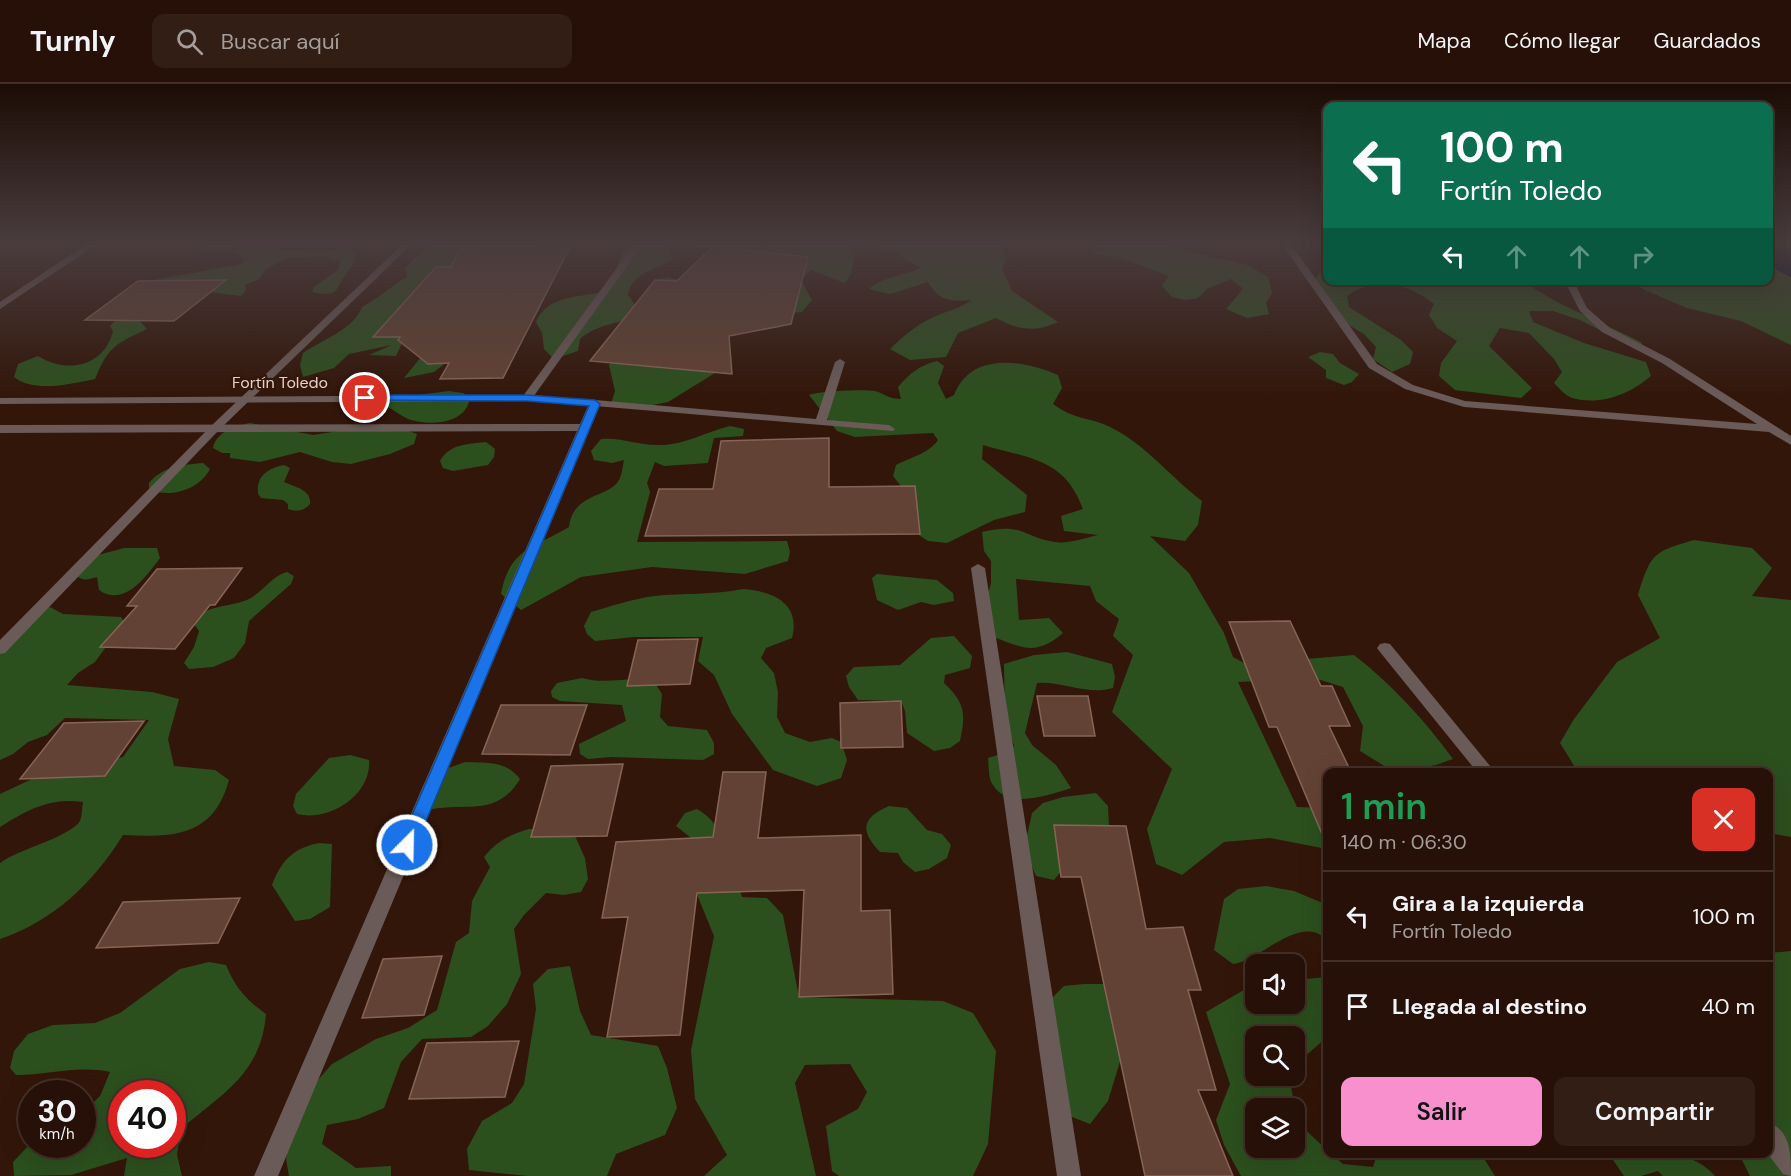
<!DOCTYPE html>
<html lang="es">
<meta charset="utf-8">
<style>
:root{--surface:#261007;--page:#321e15;--text:#f1f3f6;--muted:#a49d9b;--line:#423028;--accent:#f790cd}
body{margin:0;font-family:"DM Sans",sans-serif;background:var(--page);color:var(--text);height:100vh;display:flex;flex-direction:column;font-size:22px;white-space:nowrap}
*{box-sizing:border-box;margin:0}
p{font-size:20px;color:var(--muted)}
.icon{flex:none;width:33px;height:33px;fill:none;stroke:currentColor;stroke-width:2;stroke-linecap:round;stroke-linejoin:round}
.map{position:relative;flex:1;overflow:hidden}
.side{position:absolute;left:1323px;top:684px;width:450px;height:390px;display:flex;flex-direction:column;background:var(--surface);border-radius:12px;box-shadow:0 6px 24px #0002,0 0 0 2px var(--line)}
.side>*{flex:none}
.hud{position:absolute;left:1323px;top:18px;width:450px;height:183px;border-radius:12px;box-shadow:0 6px 24px #0002,0 0 0 2px var(--line);background:#0b6e4f;color:#fff;overflow:hidden}
.fabs{position:absolute;left:1245px;top:870px;display:grid;gap:12px}
.fabs a{display:grid;place-items:center;width:60px;height:60px;border-radius:12px;background:var(--surface);box-shadow:0 6px 24px #0002,0 0 0 2px var(--line);font-size:30px}
.speed{position:absolute;left:18px;top:996px;display:flex;gap:12px;font-size:30px;font-weight:700;text-align:center}
.speed>*{display:grid;place-content:center;width:78px;height:78px;border-radius:50%;background:var(--surface);box-shadow:0 6px 24px #0002,0 0 0 2px var(--line);line-height:1}
.speed small{font-size:15px;font-weight:400}
.speed .limit{border:9px solid #d22;background:#fff;color:#111}
.pin{position:absolute;display:grid;place-items:center;width:51px;height:51px;color:#fff;margin:-26px;border:3px solid #fff;border-radius:50%;box-shadow:0 2px 6px #0007}
.me{position:absolute;width:66px;margin:-33px;rotate:23deg;stroke-linejoin:round;filter:drop-shadow(0 0 4px #0008)}
.turn{display:flex;align-items:center;gap:21px;height:126px;padding:0 18px;font-size:27px}
.turn .icon{width:78px;height:78px;stroke-width:2.5}
.turn b{display:block;font-size:42px;line-height:51px}
.lanes{display:flex;align-items:center;height:57px;padding:0 18px;background:#0003;justify-content:center;gap:30px;direction:ltr}
.lanes .off{opacity:.35}
.round{display:grid;place-items:center;flex:none;width:63px;height:63px;border-radius:12px;background:var(--page)}
.headline{display:flex;align-items:center;justify-content:space-between;height:102px;padding:0 18px}
h1{font-size:36px;font-weight:600;line-height:45px;color:#1e9e55}
.action{display:flex;gap:12px;margin-top:auto;padding:12px 18px}
.action a{flex:1;height:69px;border-radius:12px;background:var(--accent);color:#111;font-size:24px;font-weight:600;line-height:69px;text-align:center}
.action a+a{background:var(--page);color:var(--text)}
ul{padding:0;list-style:none}
li{display:flex;align-items:center;gap:18px;height:90px;padding:0 18px;border-top:2px solid var(--line)}
li div{flex:1}
li b{display:block;font-size:22px}
li em{font-style:normal}
header{display:flex;align-items:center;gap:36px;box-sizing:border-box;height:84px;padding:0 30px;background:var(--surface);border-bottom:2px solid var(--line)}
header strong{font-size:28px}
nav{display:flex;gap:33px;margin-inline-start:auto;font-size:21px}
.search{width:420px;height:54px;background:var(--page);display:flex;align-items:center;gap:15px;box-sizing:border-box;padding:0 21px;border-radius:12px;color:var(--muted);font-size:22px}
.map>svg:first-child{display:block}
</style>
<header>
<strong>Turnly</strong>
<div class="search"><svg class="icon" aria-label="search" viewBox="0 0 24 24"><circle cx="10" cy="10" r="6"/><path d="M15 15l6 6"/></svg>Buscar aquí</div>
<nav><a>Mapa</a><a>Cómo llegar</a><a>Guardados</a></nav>
</header>
<div class="map">
<svg width="1791" height="1092" viewBox="0 0 1791 1092">
<rect width="100%" height="100%" fill="#321609"/>
<path fill="#2c4f1e" fill-rule="evenodd" d="M203,159C243,159 283,169 324,167C336,167 344,161 356,168C354,177 352,183 346,190C334,205 341,214 312,208L314,203L338,186L340,177L322,172L287,174L266,185L259,195L245,201L246,206L241,212L153,201L154,196L242,180L245,175L234,168L201,166Z
M430,159H525L452,274L434,288L404,294L421,273L402,259L396,272L369,271L392,261L349,270L334,284L303,293L300,281L303,269C323,255 353,246 362,223C379,214 391,202 407,193L405,184Z
M627,159H670L668,165L673,175C656,186 632,188 628,211L642,231C621,239 596,240 580,255L578,267L554,275L544,265L542,249L536,238C548,210 580,214 607,207Z
M678,159H846L855,170L851,190L845,199L810,186L801,196L812,216L802,228L777,230L766,199L712,276L715,289L668,318L639,324L610,323L615,307L609,281L678,200L655,196L668,193L688,198L730,165L683,163Z
M874,159H1008L1003,167L1006,176L1002,185L1012,207L1058,238C1033,249 1019,246 996,234L958,249L946,273L910,276L890,265C903,252 919,239 936,232C949,226 960,225 971,216C950,217 940,218 928,198L890,210L869,205C883,192 904,192 921,184L894,168L875,164Z
M1086,159H1171L1186,167L1245,180L1268,193L1272,209L1266,219L1269,230L1247,234L1226,225L1243,205L1231,195L1207,205L1198,214L1185,216L1172,213L1162,202L1169,192L1119,173L1096,170Z
M1769,182L1791,193V261L1741,237L1687,224L1645,206L1631,197L1768,196Z
M1327,185L1328,196L1521,197L1557,218L1641,258L1647,270L1580,236L1553,227H1529L1533,238L1584,259L1646,278L1651,292C1630,310 1601,322 1572,314C1566,312 1559,304 1554,299L1562,288L1554,275L1529,249L1500,244L1489,262L1532,304L1521,314L1455,306L1439,292L1441,279L1457,257L1437,244L1429,231L1434,220C1407,199 1376,192 1347,212L1349,223L1401,256L1413,268L1410,280L1392,288L1373,275L1376,263L1364,250L1347,240L1315,195L1322,186Z
M138,235L147,245C116,260 109,261 95,295C72,300 33,309 14,293L18,280L38,272C67,290 104,283 113,247L110,242L116,236Z
M1320,268L1333,270L1340,279L1359,290L1352,298L1344,301L1326,294V286L1308,273Z
M937,277L944,282L938,299L946,315L954,311C971,267 1023,276 1058,291L1062,304L1053,320C1077,337 1086,332 1108,342C1145,359 1171,394 1202,417L1198,441L1185,457L1150,452L1189,489L1224,549L1233,573L1246,580L1354,571C1392,600 1425,637 1453,675L1436,681L1394,688L1360,667L1363,642L1343,603L1314,594L1238,598L1297,723L1327,724V765L1270,754L1224,758L1182,791L1156,780L1147,745L1172,685L1112,628L1133,571L1113,552L1119,535L1096,517L1090,502L1016,495L1019,536L1049,534L1063,549C1037,571 1025,565 996,554L983,527L991,499V477L984,467L982,448C1023,438 1022,453 1055,458C1068,460 1085,454 1098,451L1064,447L1061,432L1083,425C1064,374 1030,375 983,361L982,375L1027,411L1025,428L994,436L947,459L928,457L902,440L917,422L893,392L896,381C911,373 928,370 938,356L933,349L855,353L837,347L809,311C818,307 864,305 875,307C886,310 885,314 901,315L898,303C909,290 920,281 937,277Z
M449,307L463,309L470,313C467,341 429,342 408,335C401,332 394,326 388,323L386,318L393,314Z
M250,339L313,351L384,340L392,347L406,346L417,350L414,360L390,370L351,380L332,378L300,368L260,378L230,374V369H222L213,364C216,348 235,342 250,339Z
M730,342L744,345L743,352L714,354L708,379L664,382L655,378L647,399L650,408L637,458L787,457L790,468L788,477L745,490L652,483L581,493L521,526L501,510C509,465 533,464 569,443C573,407 611,415 620,394C622,389 623,381 624,376L612,379L594,376L591,367L601,355C621,353 637,361 657,361C683,362 705,348 730,342Z
M486,358L495,365L494,373L488,381L453,387L443,384L440,377C449,360 468,360 486,358Z
M203,379L210,385C199,406 171,414 149,406V399C163,382 182,381 203,379Z
M284,381L290,384L284,398C295,403 312,406 310,420C304,427 297,428 288,425V420L283,416L261,414L258,410C256,392 268,384 284,381Z
M1694,456L1752,464L1772,484L1752,512L1791,516V753L1769,749L1768,688H1578L1560,659L1574,635L1617,578L1660,554L1638,511C1651,469 1653,468 1694,456Z
M124,464H157L160,474C147,492 124,524 99,506L97,493C86,496 81,498 74,488L98,471Z
M287,488L294,492L291,500L249,537L245,559L234,574L213,583L189,585L184,579L194,563L199,547L192,537C204,522 227,523 244,517C262,511 269,493 287,488Z
M877,490L937,496L953,509L954,517L934,521L921,518L898,526L877,516L872,494Z
M743,505C773,507 801,519 792,554L766,564L761,574L774,589L778,608L777,633L785,649L810,658L832,654L841,658L847,676L841,694L817,702L773,686L732,630L714,591L698,577L703,553H634L595,557L587,550L584,542L591,528C611,522 633,515 654,512C684,509 713,511 743,505Z
M50,523L63,530L121,533L124,538L95,578L78,589L67,601L152,608L179,615L168,655L174,682L215,686L229,696C214,752 174,754 123,751C94,798 54,837 0,855V779C19,765 70,753 80,737C82,732 82,724 83,718C50,713 27,726 0,743V710L34,694L123,673L149,636L65,634L47,651L28,658L13,670L0,676V562L34,528Z
M954,552L972,572L970,584L945,591L944,599C965,619 966,629 960,657L950,664L934,667L907,649L905,627L901,617L858,616L849,603L846,592L854,583L900,581L931,554Z
M1067,568L1112,580L1115,593L1113,604C1087,612 1064,597 1037,599L1025,649L1032,661L1056,681L1071,704C1049,711 1008,726 993,701C988,694 989,682 988,674L1007,668L1014,662L1005,633L1004,580L1034,571Z
M582,594C606,601 629,592 653,596L662,610L660,633L668,642L707,646L714,659V670L703,676L611,673L588,675L580,670L579,660L626,637L622,621L560,617L552,613L551,607L557,599Z
M350,671L369,676C372,711 329,738 297,730L293,722L296,710L329,674Z
M465,678C487,679 505,676 520,695C495,736 464,716 425,727L417,718C425,689 438,688 465,678Z
M1096,709L1108,722L1109,742L1089,753L1054,796L1036,792L1024,765L1032,729L1043,719L1063,713Z
M889,722L907,724L927,746L942,750L951,761L947,774L929,785L915,788L903,778L898,769L880,768C860,747 861,734 889,722Z
M697,725C726,740 734,784 742,813L767,814L783,831L799,913L943,917L973,929L996,967L988,1060L973,1092H839L832,1087L826,1042L858,1025L867,1008L850,980L805,981L795,999L816,1092H704L727,1071L695,1015L691,966L714,852L689,791L695,757L676,742L685,729Z
M529,745H553L575,752L585,774L588,795L581,808L564,811L546,809L524,831L514,845L521,890L507,920L488,942L471,953L422,955L401,978L384,1024L358,1035L327,1041L322,1060L356,1084L391,1082V1092H289L286,1075L295,1022L332,980L376,955L408,944L437,926L456,858L469,849L472,817L490,783L484,773C497,757 509,751 529,745Z
M319,759L332,760L330,823L310,835L295,837L272,801C281,777 293,764 319,759Z
M1266,802L1294,807L1325,820L1327,815V856C1301,828 1260,877 1233,880L1214,866L1224,815L1238,805Z
M1791,867V1092H1750L1739,1070H1768L1769,869Z
M209,878L226,881C235,903 246,916 266,930C261,990 223,1009 181,1045L177,1071L182,1092H124L127,1074L71,1091L14,1092L13,1078L31,1059L82,1060L83,1029L100,1012L110,988C79,981 48,991 16,991L10,984L14,967L28,950L53,941L95,939L120,929L180,885ZM122,1010H172V1060H122Z
M570,882L580,927L591,951L658,962L667,984L677,1024L665,1051L616,1070L607,1092H528L469,1086L467,1065L482,1037L512,1019L524,1000L536,925L533,900L548,885Z
M1327,893V953L1295,981L1294,952H1256V992H1289L1298,1039L1327,1066L1328,1070H1332L1343,1080L1373,1083L1377,1070H1481L1495,1092H1241L1224,1061L1216,1036L1230,1000L1206,928L1242,907L1255,904L1256,920H1294L1295,896ZM1256,1024H1294V1064H1256Z
M1084,900H1117L1125,961L1108,1017L1090,1040L1067,1031L1042,924L1064,902Z
M1609,1070C1645,1069 1689,1062 1715,1092H1663L1658,1087L1641,1092H1624Z"/>
<path fill="#000e2f" d="M1769,159H1791V193L1769,182Z"/>
<path fill="#624234" stroke="#876556" stroke-width="1.5" d="M572,159L503,294L440,295L449,279L428,280L398,256L400,253H373L436,183H451L460,165Z
M712,163L808,173L791,240L729,252L732,290L590,277L655,196L677,197Z
M226,196L174,237L85,236L138,197Z
M829,354V403L915,402L920,450L645,452L659,405H713L721,357Z
M242,484L215,521H210L175,565L100,563L137,522H127L157,485Z
M1290,537L1321,602H1332L1350,642H1329L1351,688H1328L1327,762L1277,643H1269L1229,538Z
M698,555L690,600L627,602L638,556Z
M1037,612H1088L1095,652H1044Z
M901,617L903,663L841,664L840,619Z
M501,621H587L570,671L482,670Z
M144,637L105,692L20,695L64,639Z
M623,680L607,752L531,753L551,682Z
M723,688H766L758,754L861,751V827L890,826L893,910L799,913L804,806L697,809L680,951L607,953L628,833L602,834L616,758L713,753Z
M1054,741L1126,742L1146,845L1183,843L1201,906H1188L1216,1006H1198L1233,1092H1145L1081,793H1061Z
M240,814L218,859L96,864L123,818Z
M442,872L424,931L362,934L383,875Z
M519,957L505,1013L409,1015L427,959Z"/>
<g fill="none" stroke-linecap="round" stroke-linejoin="round">
<path fill="#6a5a58" fill-rule="evenodd" d="M88,159H99L0,225V218Z
M404,159H413L219,346L5,569L0,570V556L211,342Z
M1281,159H1290L1377,280L1413,301L1465,317L1757,340L1662,279L1602,248L1580,227L1564,196H1573L1587,224L1610,244L1670,275L1791,352V361L1769,348L1464,323L1405,305L1369,284Z
M633,162L640,164L531,316H523V312Z
M840,275L845,278L827,336L889,341L895,345L893,347L595,322L589,319L595,316L816,335L835,278Z
M978,480L985,484L1081,1092H1057L971,484Z
M1385,559L1390,560L1495,688H1477L1380,568L1377,564L1380,560Z
M1768,1038C1791,1047 1791,1070 1791,1092L1783,1090L1768,1070Z"/>
<path fill="#6a5a58" fill-rule="evenodd" d="M527,311L595,316L601,319L278,1092H254L577,347L0,349V341L580,340L588,322L527,317L0,320V314Z"/>
</g>
<linearGradient id="sky" x2="0" y2="1"><stop stop-color="#1c0c05"/><stop offset="0.51" stop-color="#493c3e"/><stop offset="1" stop-color="#493c3e" stop-opacity="0"/></linearGradient>
<rect width="1791" height="312" fill="url(#sky)"/>
<path fill="#1a73e8" stroke="#114b97" stroke-width="1.5" d="M365,311H527L595,316L600,320L416,761L413,766H401L399,761L589,322L527,317L361,316L360,314Z"/>
<g text-anchor="middle" dominant-baseline="central" stroke-width="4.5" stroke-linejoin="round" paint-order="stroke">
<g font-size="16" fill="#e4d0c8" stroke="#321609">
<text x="280" y="298">Fortín Toledo</text>
</g>
</g>
</svg>
<div class="fabs">
<a><svg class="icon" aria-label="sound" viewBox="0 0 24 24"><path d="M4 9h4l5-4v14l-5-4H4zM17 9q2 3 0 6"/></svg></a>
<a><svg class="icon" aria-label="search" viewBox="0 0 24 24"><circle cx="10" cy="10" r="6"/><path d="M15 15l6 6"/></svg></a>
<a><svg class="icon" aria-label="layers" viewBox="0 0 24 24"><path d="M12 4l9 5-9 5-9-5zM3 14l9 5 9-5"/></svg></a>
</div>
<div class="speed"><div>30<small>km/h</small></div><div class="limit">40</div></div>
<div class="pin" style="left:365px;top:314px;background:#d93025"><svg class="icon" aria-label="arrive" viewBox="0 0 24 24"><path d="M6 21V4h12l-3 4 3 4H6"/></svg></div>
<svg class="me" style="left:407px;top:761px" viewBox="-20 -20 40 40"><circle r="17" fill="#1a73e8" stroke="#fff" stroke-width="3"/><path d="M0-11L8 9 0 5-8 9z" fill="#fff"/></svg>
<div class="hud">
<div class="turn"><svg class="icon" aria-label="left" viewBox="0 0 24 24"><path d="M17 20v-9H6M10 6l-5 5 5 5"/></svg><div><b>100 m</b>Fortín Toledo</div></div>
<div class="lanes"><svg class="icon" aria-label="left" viewBox="0 0 24 24"><path d="M17 20v-9H6M10 6l-5 5 5 5"/></svg><svg class="icon off" aria-label="ahead" viewBox="0 0 24 24"><path d="M12 20V5M6 11l6-6 6 6"/></svg><svg class="icon off" aria-label="ahead" viewBox="0 0 24 24"><path d="M12 20V5M6 11l6-6 6 6"/></svg><svg class="icon off" aria-label="right" viewBox="0 0 24 24"><path d="M7 20v-9h11M14 6l5 5-5 5"/></svg></div>
</div>
<section class="side">
<div class="headline"><div><h1>1 min</h1><p>140 m · 06:30</p></div><a class="round" style="background:#d93025;color:#fff"><svg class="icon" aria-label="close" viewBox="0 0 24 24"><path d="M6 6l12 12M18 6L6 18"/></svg></a></div>
<ul>
<li><svg class="icon" aria-label="left" viewBox="0 0 24 24"><path d="M17 20v-9H6M10 6l-5 5 5 5"/></svg><div><b>Gira a la izquierda</b><p>Fortín Toledo</p></div><em>100 m</em></li>
<li><svg class="icon" aria-label="arrive" viewBox="0 0 24 24"><path d="M6 21V4h12l-3 4 3 4H6"/></svg><div><b>Llegada al destino</b></div><em>40 m</em></li>
</ul>
<div class="action"><a>Salir</a><a>Compartir</a></div>
</section>
</div>
